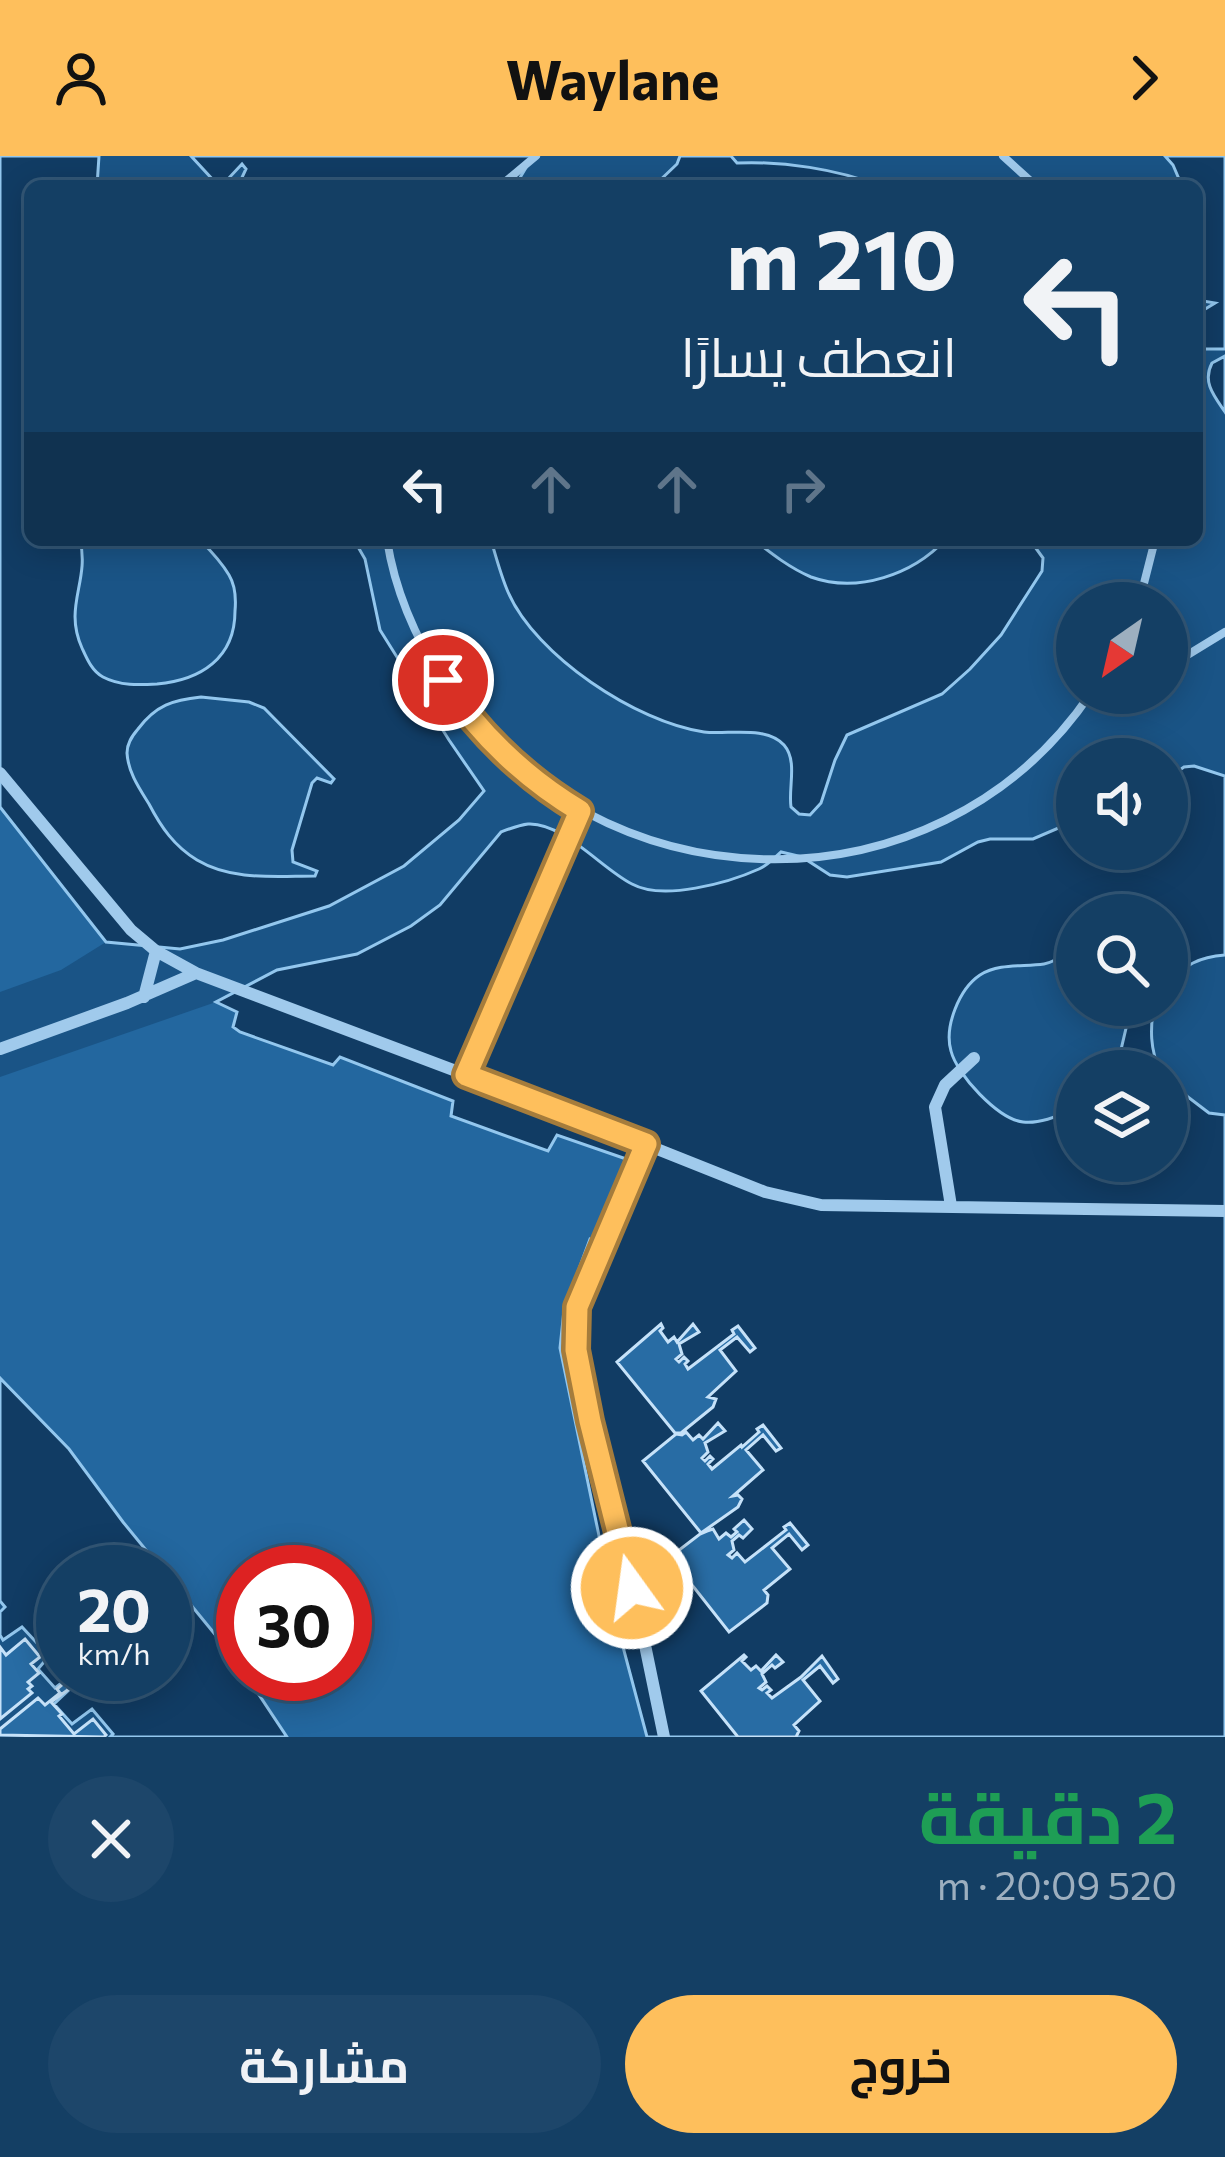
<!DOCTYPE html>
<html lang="ar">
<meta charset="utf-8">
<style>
:root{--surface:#143f64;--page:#1d466a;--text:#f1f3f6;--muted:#9dafbf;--line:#335878;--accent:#febf5c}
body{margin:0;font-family:Commissioner,Cairo,sans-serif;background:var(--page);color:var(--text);direction:rtl;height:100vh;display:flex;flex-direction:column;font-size:45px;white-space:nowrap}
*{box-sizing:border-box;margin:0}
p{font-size:39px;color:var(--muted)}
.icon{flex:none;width:66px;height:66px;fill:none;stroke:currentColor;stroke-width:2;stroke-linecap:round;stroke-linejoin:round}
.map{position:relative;height:1581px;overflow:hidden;direction:ltr}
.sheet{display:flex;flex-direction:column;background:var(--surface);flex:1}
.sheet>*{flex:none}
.guide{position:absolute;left:24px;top:24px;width:1179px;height:366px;border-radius:18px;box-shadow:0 6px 30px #0003,0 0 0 3px var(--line);direction:rtl;background:#143f64;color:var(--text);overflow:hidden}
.needle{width:78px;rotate:214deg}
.controls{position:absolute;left:1056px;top:426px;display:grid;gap:24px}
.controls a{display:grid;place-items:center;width:132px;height:132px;border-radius:50%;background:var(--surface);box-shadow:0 6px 30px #0003,0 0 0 3px var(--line);font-size:60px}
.speed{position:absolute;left:36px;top:1389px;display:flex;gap:24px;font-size:60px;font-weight:700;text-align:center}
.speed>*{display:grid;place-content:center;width:156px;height:156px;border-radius:50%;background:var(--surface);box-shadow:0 6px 30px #0003,0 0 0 3px var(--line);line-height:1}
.speed small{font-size:30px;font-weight:400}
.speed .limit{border:18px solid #d22;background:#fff;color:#111}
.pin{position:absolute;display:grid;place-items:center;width:102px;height:102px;color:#fff;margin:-51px;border:6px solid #fff;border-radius:50%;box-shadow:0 3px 12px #0007}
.me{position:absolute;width:132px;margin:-66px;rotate:346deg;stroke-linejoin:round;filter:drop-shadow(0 0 9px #0008)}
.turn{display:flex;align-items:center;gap:42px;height:252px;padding:0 48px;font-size:54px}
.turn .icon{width:156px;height:156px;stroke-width:2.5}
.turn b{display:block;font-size:84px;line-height:102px}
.lanes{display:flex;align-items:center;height:114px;padding:0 48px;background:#0003;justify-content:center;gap:60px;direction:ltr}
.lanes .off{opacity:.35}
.round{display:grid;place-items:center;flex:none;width:126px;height:126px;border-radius:63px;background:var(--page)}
.headline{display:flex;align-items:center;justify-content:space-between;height:204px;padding:0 48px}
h1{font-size:72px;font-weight:700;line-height:90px;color:#1e9e55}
.primary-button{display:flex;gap:24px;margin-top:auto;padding:24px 48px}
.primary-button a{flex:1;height:138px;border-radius:72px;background:var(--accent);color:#111;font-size:48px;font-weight:700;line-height:138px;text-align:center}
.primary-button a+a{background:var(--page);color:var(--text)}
header{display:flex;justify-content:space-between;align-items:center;height:156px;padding:0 48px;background:var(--accent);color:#111;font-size:54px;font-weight:700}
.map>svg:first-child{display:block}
</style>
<header><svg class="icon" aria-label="forward" viewBox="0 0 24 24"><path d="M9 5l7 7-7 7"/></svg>Waylane<svg class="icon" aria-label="person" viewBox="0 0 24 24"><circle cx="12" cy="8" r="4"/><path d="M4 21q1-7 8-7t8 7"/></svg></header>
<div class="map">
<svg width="1225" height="1581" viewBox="0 0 1225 1581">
<rect width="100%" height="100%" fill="#1a5486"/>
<path fill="#23679f" d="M0,651L106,786L61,814L0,836Z
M216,846L238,856L240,876L333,909L340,900L454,945L452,960L547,994L557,979L632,1005L602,1086L589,1084L560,1192L619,1476L647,1581H287L245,1518H345V1416H243V1515L164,1413L123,1366L69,1293L0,1222V921Z"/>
<path fill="#113c64" stroke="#93c7ee" stroke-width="3" fill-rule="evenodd" d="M0,0H99L97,30H30V384H80C90,425 63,450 82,492C87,503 92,515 103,521C120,530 139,529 157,528C201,524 235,502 235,455C236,444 235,429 229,419C222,407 210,394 200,384H354L365,403L380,474L449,584L484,635L459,664L404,710L329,750L223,784L180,793L106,786L0,651ZM201,541L249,546L264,552L334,623L331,627L317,622L312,627L292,694L293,706L317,715L315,720C275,720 232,725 197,704C174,690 161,671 149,648C139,632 128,616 127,597C127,587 132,580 138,573C156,549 173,544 201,541Z
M191,0H533L515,30H238L246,13L242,8L228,23L215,26Z
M680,0H731L737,7C783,5 837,13 880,30H654L677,8Z
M1165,0H1225V193H1197V158L1215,147L1197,144V30H1182L1173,9Z
M1225,200V256C1214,240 1202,226 1212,207Z
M491,384H754C772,398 790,412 811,421C858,438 913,418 945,384H1030L1043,402L1042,415L1001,479L970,513L942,538L847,579L835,604L821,647L810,659L799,658L791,651C788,632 798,605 784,589C766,569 727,579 704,576C636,566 536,500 508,436C501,420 496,401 491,384Z
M1194,610L1225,620V799C1198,801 1186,809 1167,827V759H1077V790C1066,796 1057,806 1044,808C1023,811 999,807 980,819C959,833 944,871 951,895C957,919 998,963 1023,966C1041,968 1060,959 1077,952V1005H1167V925L1209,957L1225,959V1581H647L619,1476L560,1192L564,1154L590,1083L602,1086L632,1005L557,979L548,995L451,960L453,945L340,901L333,909L240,876L233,871L237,856L216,846L277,814L357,798L411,770L440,749L501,676C509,673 519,669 528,668C563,666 602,713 632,728C663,745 728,727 759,713C768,709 774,702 781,696L802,701L830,719L847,721L941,706L978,686L990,683H1033L1077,664V693H1167V623L1184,611Z
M1097,849H1154C1150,873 1150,893 1160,915H1116L1131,851L1126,850L1118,860L1105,857Z
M0,1222L69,1293L123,1366L236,1504L287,1581H110L113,1578L92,1553L72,1568L54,1548L71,1532L64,1525L55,1532L38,1513L49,1500L22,1471L3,1484L0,1479V1456L5,1451L0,1445ZM63,1416H165V1518H63Z"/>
<path fill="#286ca4" stroke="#c6e2f9" stroke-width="3" d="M661,1168L663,1172L660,1175L668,1186L674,1181L677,1186L693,1168L699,1176L679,1188L682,1198L676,1203L679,1206L684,1201L688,1205L685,1208L688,1213L734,1178L732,1174L738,1170L755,1192L750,1196L737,1181L720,1194L736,1215L708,1241L716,1243L713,1251L681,1277H675L617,1206Z
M718,1267L725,1275L705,1287L708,1296L702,1302L705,1305L710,1300L713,1303L708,1308L712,1313L741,1289L742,1291L759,1276L757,1273L763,1269L781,1292L776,1295L763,1279L746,1294L763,1314L733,1340L738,1339L742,1343L738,1351L701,1377L643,1305L676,1278L682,1279L686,1276L693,1284L699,1279L703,1283Z
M744,1364L752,1373L743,1382L739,1379L732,1385L734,1394L728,1399L732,1402L737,1397L745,1406L786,1374L784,1371L790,1367L808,1389L802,1394L789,1378L772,1392L790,1413L764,1434L768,1439L767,1447L729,1476L670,1401L700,1378L707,1375L713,1373L719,1383L726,1377L731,1381L737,1376L734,1373Z
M25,1483L40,1501L31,1508L39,1517L28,1526L32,1530L28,1533L32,1537L0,1563V1491L6,1499Z
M744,1499L746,1501L742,1505L751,1514L756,1510L761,1515L776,1499L783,1506L775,1512L772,1509L762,1518L766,1526L759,1532L762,1534L767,1530L771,1534L767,1537L772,1542L801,1521L822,1500L838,1523L833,1527L820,1510L803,1524L820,1545L794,1569L799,1575L796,1581H738L701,1535Z
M64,1527L69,1533L51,1546L62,1558L59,1560L74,1578L93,1563L106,1579L104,1581L0,1579V1573L38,1542L45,1549L60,1537L57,1533Z"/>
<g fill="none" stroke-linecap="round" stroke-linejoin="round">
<path stroke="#a0caec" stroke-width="8" d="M1003,0L1036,30
M500,30L536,0
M387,384C395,435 416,483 444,526C593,755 936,766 1091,537
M1139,447L1155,384
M1167,509L1176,506L1225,476
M467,918L580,655"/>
<path stroke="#a0caec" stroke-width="12" d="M0,617L131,774L156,795L196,817L554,952L765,1036L821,1049L1225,1055
M144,841L156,795
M0,893L127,847L196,817
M646,987L577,1151L576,1194L590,1265L639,1460L664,1581
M951,1050L935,951L945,929L974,902"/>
</g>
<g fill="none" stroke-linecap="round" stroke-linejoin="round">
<defs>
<path id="route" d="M443,524C479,578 525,622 580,655L466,919L646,988L577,1151L576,1194L590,1265L632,1432"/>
</defs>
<use href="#route" stroke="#a57c3c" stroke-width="30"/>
<use href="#route" stroke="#febf5c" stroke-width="21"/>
</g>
</svg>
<div class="controls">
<a><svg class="needle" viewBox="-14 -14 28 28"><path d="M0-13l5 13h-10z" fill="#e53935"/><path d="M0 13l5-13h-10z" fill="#9dafbf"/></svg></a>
<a><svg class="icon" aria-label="sound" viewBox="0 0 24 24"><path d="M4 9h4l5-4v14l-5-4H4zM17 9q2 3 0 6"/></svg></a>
<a><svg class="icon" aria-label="search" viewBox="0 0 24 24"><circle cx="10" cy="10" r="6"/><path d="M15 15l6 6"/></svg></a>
<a><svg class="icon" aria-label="layers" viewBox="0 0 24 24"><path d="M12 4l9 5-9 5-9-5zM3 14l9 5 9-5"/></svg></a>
</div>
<div class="speed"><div>20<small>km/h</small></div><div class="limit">30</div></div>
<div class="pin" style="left:443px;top:524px;background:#d93025"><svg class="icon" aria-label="arrive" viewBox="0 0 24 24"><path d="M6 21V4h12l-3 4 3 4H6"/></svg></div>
<svg class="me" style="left:632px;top:1432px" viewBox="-20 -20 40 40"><circle r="17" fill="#febf5c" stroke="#fff" stroke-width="3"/><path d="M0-11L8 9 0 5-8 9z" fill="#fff"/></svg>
<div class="guide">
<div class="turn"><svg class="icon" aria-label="left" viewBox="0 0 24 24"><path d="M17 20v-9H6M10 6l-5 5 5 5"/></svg><div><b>210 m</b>انعطف يسارًا</div></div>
<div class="lanes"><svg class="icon" aria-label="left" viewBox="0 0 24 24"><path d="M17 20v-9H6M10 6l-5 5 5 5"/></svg><svg class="icon off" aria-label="ahead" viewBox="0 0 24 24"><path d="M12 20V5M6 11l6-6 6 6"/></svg><svg class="icon off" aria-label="ahead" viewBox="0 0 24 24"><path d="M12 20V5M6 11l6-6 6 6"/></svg><svg class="icon off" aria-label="right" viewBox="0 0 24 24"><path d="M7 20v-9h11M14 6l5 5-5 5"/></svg></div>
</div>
</div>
<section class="sheet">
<div class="headline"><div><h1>2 دقيقة</h1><p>520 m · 20:09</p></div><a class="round"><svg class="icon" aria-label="close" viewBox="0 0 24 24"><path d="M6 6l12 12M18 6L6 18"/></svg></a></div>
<div class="primary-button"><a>خروج</a><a>مشاركة</a></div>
</section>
